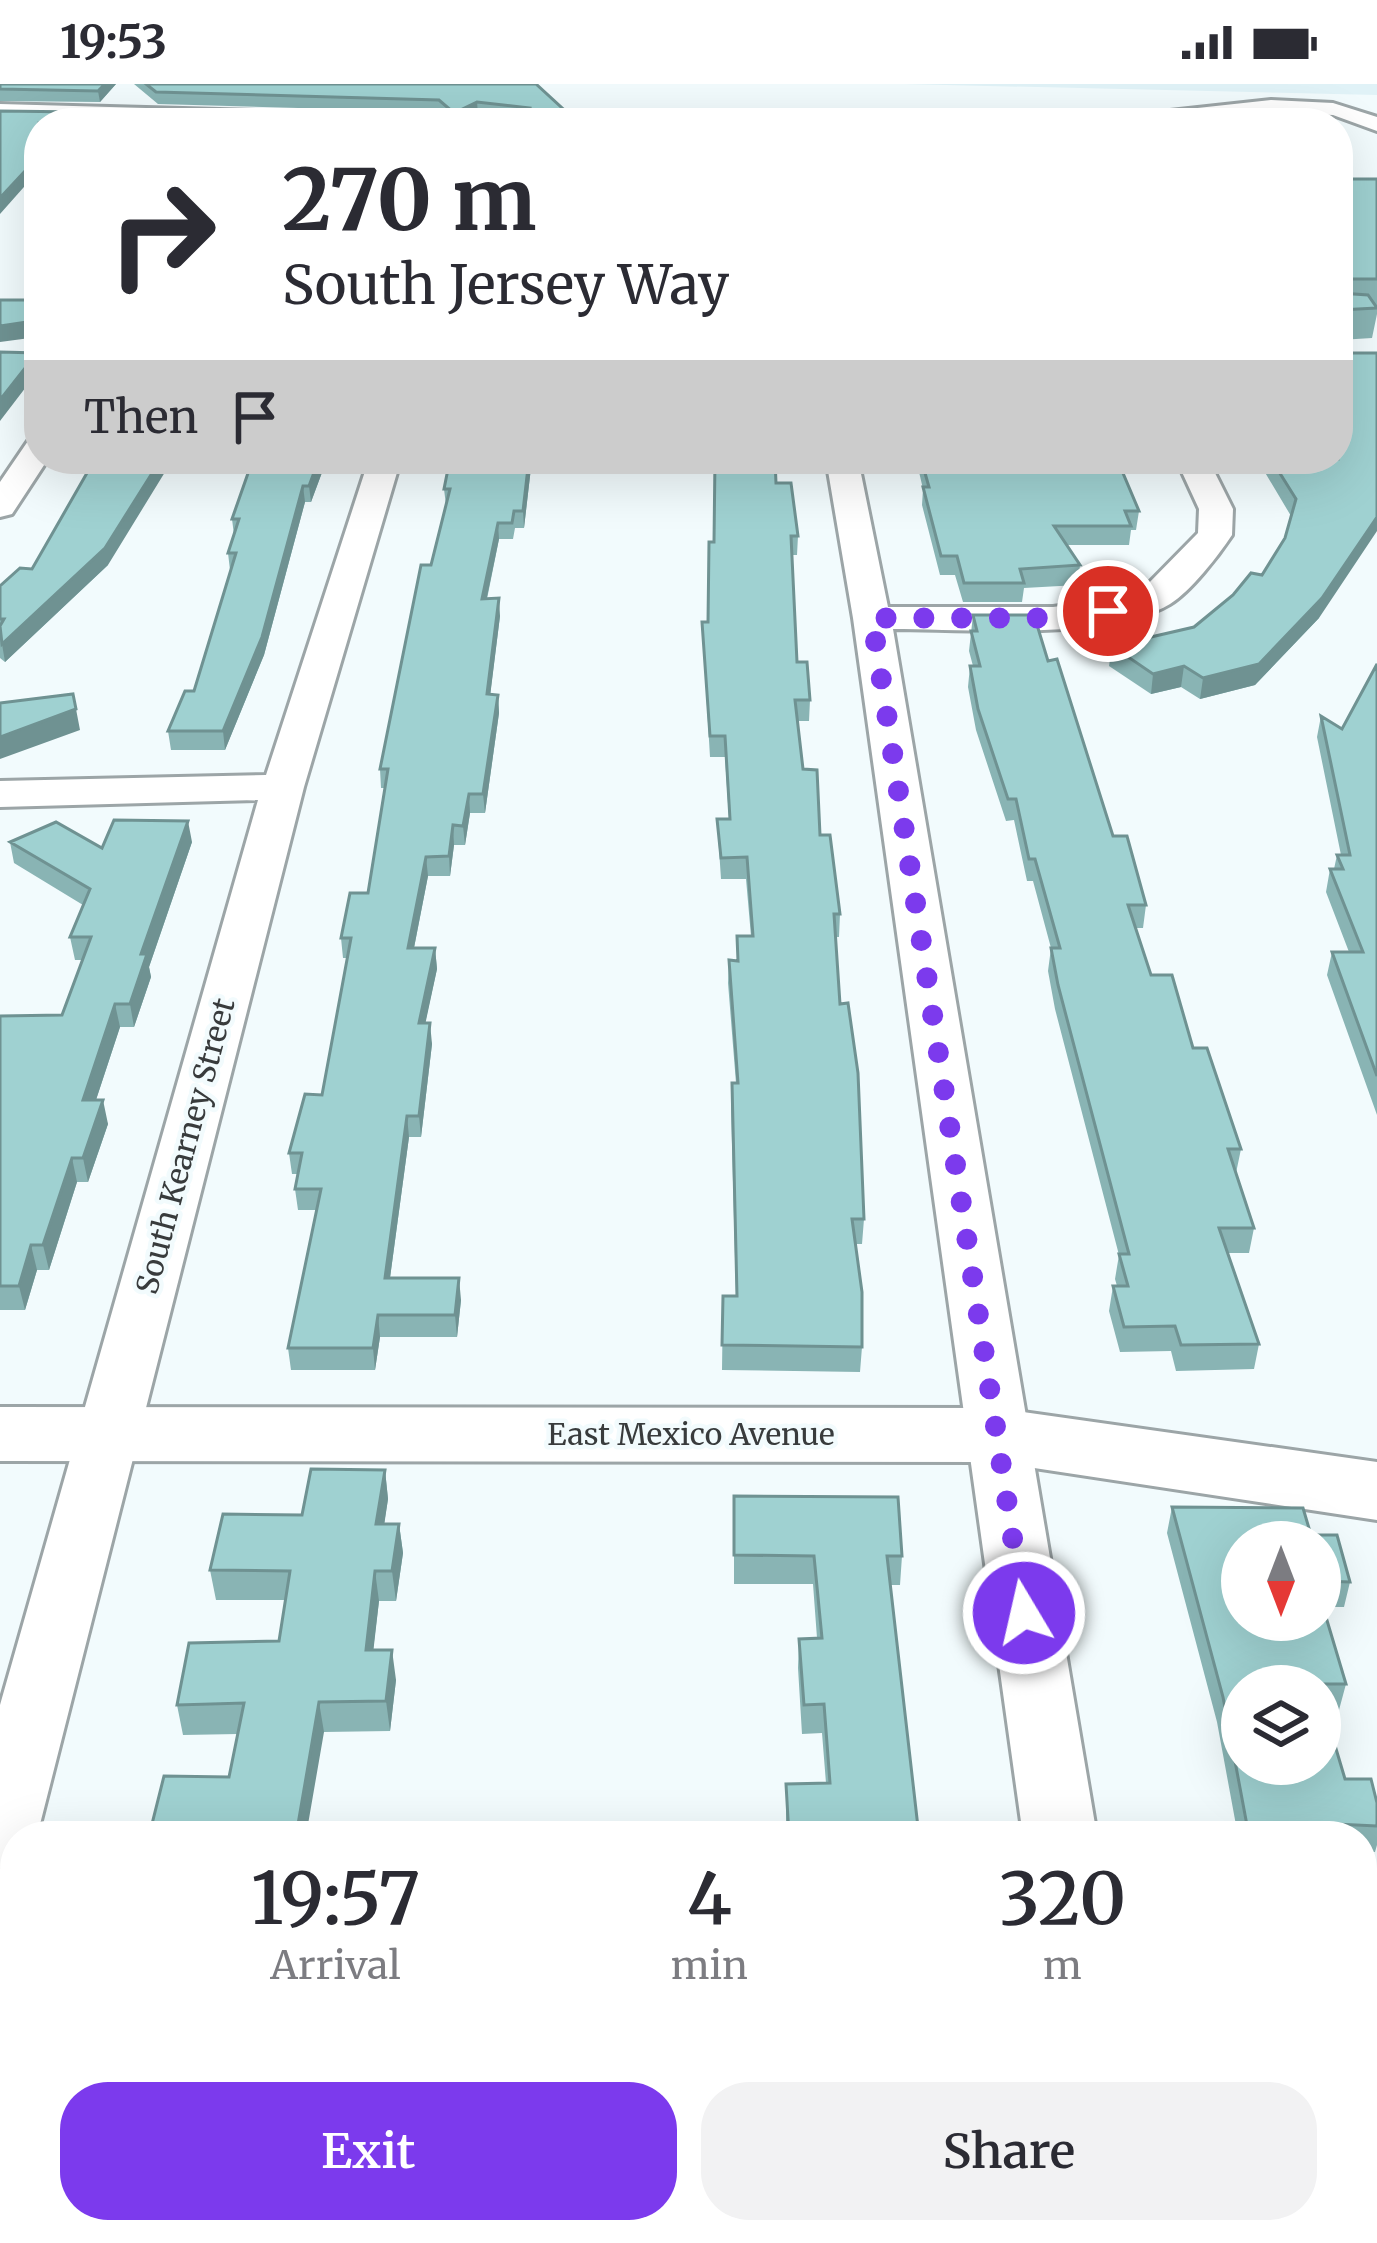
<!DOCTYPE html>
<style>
:root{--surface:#fff;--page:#f2f2f3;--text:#2b2b33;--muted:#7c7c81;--accent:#7c3aed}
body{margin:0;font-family:Merriweather,serif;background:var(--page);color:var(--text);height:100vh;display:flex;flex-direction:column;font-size:45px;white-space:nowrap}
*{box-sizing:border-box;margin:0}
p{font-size:39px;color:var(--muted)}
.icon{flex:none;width:66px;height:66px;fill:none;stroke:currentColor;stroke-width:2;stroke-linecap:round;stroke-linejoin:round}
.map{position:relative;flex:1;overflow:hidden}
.panel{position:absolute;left:0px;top:1737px;width:1377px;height:423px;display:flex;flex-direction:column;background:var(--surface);border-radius:48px 48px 0 0;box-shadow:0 12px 48px #0002}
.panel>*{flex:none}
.top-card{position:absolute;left:24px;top:24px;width:1329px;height:366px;border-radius:48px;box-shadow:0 12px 48px #0002;background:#fff;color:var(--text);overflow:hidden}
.needle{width:78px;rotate:180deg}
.tools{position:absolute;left:1221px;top:1437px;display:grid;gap:24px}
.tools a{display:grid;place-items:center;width:120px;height:120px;border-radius:50%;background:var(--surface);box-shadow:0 12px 48px #0002;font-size:60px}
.pin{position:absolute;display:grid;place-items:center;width:102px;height:102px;color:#fff;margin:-51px;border:6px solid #fff;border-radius:50%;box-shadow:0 3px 12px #0007}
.me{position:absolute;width:132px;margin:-66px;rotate:351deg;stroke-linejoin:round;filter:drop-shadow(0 0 9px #0008)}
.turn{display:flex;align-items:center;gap:42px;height:252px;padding:0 60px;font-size:54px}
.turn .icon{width:156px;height:156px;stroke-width:2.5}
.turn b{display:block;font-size:84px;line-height:102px}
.then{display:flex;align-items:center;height:114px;padding:0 60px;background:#0003;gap:24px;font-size:45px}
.eta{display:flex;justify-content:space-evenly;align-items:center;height:204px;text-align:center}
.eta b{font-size:72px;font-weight:600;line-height:84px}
.primary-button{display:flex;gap:24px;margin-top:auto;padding:24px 60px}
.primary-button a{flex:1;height:138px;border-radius:48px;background:var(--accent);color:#fff;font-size:48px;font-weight:600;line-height:138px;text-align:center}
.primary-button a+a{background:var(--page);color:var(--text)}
.status{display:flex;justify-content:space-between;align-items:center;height:84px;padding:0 60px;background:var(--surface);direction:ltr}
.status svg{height:33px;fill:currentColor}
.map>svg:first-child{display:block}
</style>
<div class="status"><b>19:53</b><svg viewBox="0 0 49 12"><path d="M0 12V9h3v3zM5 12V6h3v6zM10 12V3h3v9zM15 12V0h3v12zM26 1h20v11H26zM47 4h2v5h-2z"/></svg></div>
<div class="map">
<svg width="1377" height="2159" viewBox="0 0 1377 2159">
<rect width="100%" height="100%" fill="#f2fbfd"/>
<path fill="#e0f2f7" d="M904,0H1377V11Z"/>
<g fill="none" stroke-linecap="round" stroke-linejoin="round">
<defs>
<path id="minor" d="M1271,16L1333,19L1377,33V47L1333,31L1292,29L1182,39H764L763,34L774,27H1170Z
M0,20L440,32L451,39L0,34Z
M39,354V375H48L12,430L0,433V398L28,357Z
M369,375H401L304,703L37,1752H15V1778L0,1784V1621L258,716L0,723V697L266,691Z
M826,375H858L888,523H1053L1104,516L1144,504L1198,449L1199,425L1176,375H1208L1233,425L1232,451C1218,472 1191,507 1170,520C1109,557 964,545 893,545L1097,1752H1023L853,534Z
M1362,2059L1377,2060V2144L1362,2143Z
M1082,2145H1168L1172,2159H1084Z"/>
<path id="tertiary" d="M0,1323L995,1324L1377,1378V1436L995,1378L0,1377Z"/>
</defs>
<use href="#minor" stroke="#9ca5a7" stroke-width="6"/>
<use href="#tertiary" stroke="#9ca5a7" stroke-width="6"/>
<use href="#minor" fill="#fff" fill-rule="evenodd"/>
<use href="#tertiary" fill="#fff" fill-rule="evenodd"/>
</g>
<path fill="#89b4b4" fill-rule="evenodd" d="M0,0H116L100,18L0,17Z
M134,0H536L528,35L478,30L458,39H453L448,34V39L440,28L158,20Z
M1338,95H1377V230L1372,254L1340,256L1338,265Z
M327,375L311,418H305L264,571L225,666H171L168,647L194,607L230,486L228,469L234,451L232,435Z
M532,375L524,444H515L513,455H499L487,515L500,532L490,611H498L499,629L485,729H470L465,761H454L450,792H428L414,864H435L437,885L425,939L432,960L421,1053H409L390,1194L461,1216L457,1253H380L375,1286H291L288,1264L316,1126H298L295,1105L297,1090H292L289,1069L322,1011L347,874H343L341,854L368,809L385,704H381L380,685L446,421L444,405Z
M916,375H1117L1139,427L1136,446H1131L1129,461H1067L1080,481L1078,501L1024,504L1022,518H963L955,491H940L922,421L923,405Z
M1257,375H1338L1319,534L1255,601L1200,615L1181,603L1151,610L1109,582L1112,562L1194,543L1262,491L1285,454L1291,432Z
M776,399L798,452L797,471H792L797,578L810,616L809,637H797L803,685L840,830L839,853H836L840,920L864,1135L862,1160H855L862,1263L860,1288L722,1286L723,1212H736L731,1022L732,999H736L728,899L729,876L737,877L751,852L746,795H721L717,735H729L725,673H710L702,538H708L714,458Z
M108,481L5,578L0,574V502L32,485Z
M973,531L1048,577L1113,752L1146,821L1143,844H1135L1151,891L1193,964L1241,1065L1236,1089L1254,1144L1249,1169H1227L1259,1260L1254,1285L1176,1287L1171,1267L1120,1268L1109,1227L1113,1202H1117L1115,1195L1119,1171L1055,925L1048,887L1051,864L1033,797H1027L1014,736L1006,737L976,646L968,603L970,582H973L969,567Z
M1377,580V1031L1327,891L1332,868H1349L1326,808L1330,785H1334L1337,771H1341L1317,653L1321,632L1342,645Z
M10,758L102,764L192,758L149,883L151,893L134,943H120L96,1016L108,1040L88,1098H77L49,1186H37L25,1226H0V932L62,931L83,876H75L70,853L83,821L14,779Z
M385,1386L388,1415L384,1440H399L403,1469L396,1517H379L373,1566L396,1596L390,1647L324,1648L229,1693L238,1650L183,1651L177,1621L279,1557L285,1516H216L210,1486L302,1431Z
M734,1412L902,1472L900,1501H890L919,1752H786V1700L826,1699L822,1649L802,1650L798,1584L799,1555L817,1554L813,1500H734Z
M1172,1423L1303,1424L1311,1451H1337L1350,1498L1344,1523H1323L1346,1600L1339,1626H1324L1345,1695H1371L1377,1719V1761L1375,1768H1362V1752H1238L1217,1638L1167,1449ZM1242,1458H1320V1536H1242ZM1242,1602H1320V1680H1242Z
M308,2145H383L382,2157L309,2152Z"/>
<path fill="#6f9292" d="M105,0H116L100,18L98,7Z
M477,18L478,30L455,39L454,29Z
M79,28L81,39H69Z
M448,32V39H431Z
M39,72V86L0,130V114Z
M39,223V243L30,254L0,258V242Z
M37,269L39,286L0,337V316Z
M161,375H173L108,481L5,578L2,560Z
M319,375H327L311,418L309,402Z
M529,375H532L524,444L523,427Z
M303,402L305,418L264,571L225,666L223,647Z
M1377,433V447L1319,534L1255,601L1200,615L1203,594Z
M498,439L499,455L483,532L482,515Z
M499,514L500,532L488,629L487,610Z
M1184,582L1181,603L1151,610L1153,590Z
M498,611L499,629L485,729L483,710Z
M76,625L80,646L0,675V653Z
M469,710L470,729L465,761L463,742Z
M188,737L192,758L149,883L151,893L134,943L130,920L141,870Z
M453,741L454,761L450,792L449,772Z
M426,773L428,792L410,884L408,864Z
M435,864L437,885L421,960L419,939Z
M115,920L120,943L88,1040L83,1016Z
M430,939L432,960L421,1053L419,1032Z
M103,1016L108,1040L88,1098L83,1074Z
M407,1032L409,1053L387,1216L385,1194Z
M72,1074L77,1098L49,1186L43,1161Z
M31,1161L37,1186L25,1226L19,1202Z
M459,1194L461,1216L457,1253L455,1231Z
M378,1231L380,1253L375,1286L373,1264Z
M385,1386L388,1415L380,1469L376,1440Z
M399,1440L403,1469L396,1517L392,1487Z
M375,1487L379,1517L370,1596L366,1566Z
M392,1566L396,1596L390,1647L386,1617Z
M319,1618L324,1648L306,1752H296Z
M1377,1974V1993L1362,2004V1994L1366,1982Z
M188,2145H201L198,2159H185Z"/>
<path fill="#9fd1d1" stroke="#6f9292" stroke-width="3" d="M0,0H105L98,7L0,5Z
M146,0H536L574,35V39H527L530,24L477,18L454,29L439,16L156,8Z
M0,27L79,28L69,39H39V72L0,114Z
M268,30L448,32L431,39H261Z
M1338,95H1377V195H1340V209L1368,211L1377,224L1340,226V253L1338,250Z
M0,216H39V223L27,238L0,242Z
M0,268L37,269L0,316Z
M1338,269H1377V433L1322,514L1259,580L1203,594L1184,582L1153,590L1112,562L1194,543L1233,511L1251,489L1262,491L1285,454L1296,415L1271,375H1338Z
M95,375H161L105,464L2,560L0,542L4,535H0V502L20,484L32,485Z
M253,375H319L309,402H303L262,553L223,647H168L185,607H194L236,469H228L239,435H232Z
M450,375H529L523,427H514L512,439H498L482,515L499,514L487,610L498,611L483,710H469L463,742L453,741L449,772L426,773L408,864H435L419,939H430L419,1032H407L385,1194H459L455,1231H378L373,1264H288L321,1105H295L302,1069H289L305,1010L322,1011L351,854H341L350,809H368L388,685H380L421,481H431L450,405H444Z
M715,375H775L776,399H791L798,452H791L797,578H807L810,616H795L803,685L817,686L820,751H830L840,830H834L840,920L848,919L858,989L864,1135H852L862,1208V1263L722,1261L723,1212H737L732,999H738L729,876L738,877L737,852H753L747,773L721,774L717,735H730L725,652H710L702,538H708L709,458H714Z
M921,375H1117L1139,427H1125L1131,442H1054L1080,481L1020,485L1024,499H964L957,472H941L923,403H929Z
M973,531H1034L1048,577L1057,575L1113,752H1127L1146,821H1128L1151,891H1172L1193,964H1207L1241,1065H1228L1254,1144H1219L1259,1260L1181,1261L1175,1242L1124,1243L1113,1202H1128L1119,1170H1129L1058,901L1051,864H1060L1035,775H1029L1016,715H1008L978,625L970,582H980L971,547H977Z
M1377,580V992L1332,868H1363L1330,785H1343L1337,771H1350L1321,632L1342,645Z
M73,610L76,625L0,653V619Z
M114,736L188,737L141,870H147L130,920H115L83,1016H103L83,1074H72L43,1161H31L19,1202H0V932L62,931L91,853H70L90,805L10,758L56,738L102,764Z
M311,1385L385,1386L376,1440H399L392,1487H375L366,1566H392L386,1617L319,1618L296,1752H149L164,1692L229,1693L244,1619L177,1621L189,1559L279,1557L290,1487L210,1486L223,1430L302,1431Z
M734,1412L898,1413L902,1472H887L919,1752H789L786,1700L830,1699L824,1620L804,1621L799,1555L822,1554L814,1472L734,1471Z
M1172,1423L1303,1424L1311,1451H1337L1350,1498L1320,1497V1458H1242V1536H1320V1513L1346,1600H1317V1602H1242V1680H1320V1611L1345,1695H1371L1377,1719V1742L1337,1740L1340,1752H1249L1223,1613Z
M1362,1847L1377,1862V1974L1366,1982L1362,1977Z
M73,2145H188L185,2159H70Z
M835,2145H970L971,2159H836Z"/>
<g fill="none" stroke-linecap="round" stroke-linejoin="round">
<path stroke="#7c3aed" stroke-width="21" stroke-dasharray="0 37.8" d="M1024,1529L872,534H1053L1108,527"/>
</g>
<g text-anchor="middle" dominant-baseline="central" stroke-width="9" stroke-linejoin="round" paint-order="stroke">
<g font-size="30" fill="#383b3c" stroke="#f2fbfd">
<text transform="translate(185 1062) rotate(-75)">South Kearney Street</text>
<text x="691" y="1350">East Mexico Avenue</text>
</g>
</g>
</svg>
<div class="tools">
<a><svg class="needle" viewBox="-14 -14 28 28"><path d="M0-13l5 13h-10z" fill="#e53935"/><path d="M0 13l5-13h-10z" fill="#7c7c81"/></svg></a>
<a><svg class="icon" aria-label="layers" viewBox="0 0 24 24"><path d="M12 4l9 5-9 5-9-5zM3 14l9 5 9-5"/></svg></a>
</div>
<div class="pin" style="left:1108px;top:527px;background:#d93025"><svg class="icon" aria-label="arrive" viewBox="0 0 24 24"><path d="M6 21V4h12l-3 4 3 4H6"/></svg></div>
<svg class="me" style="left:1024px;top:1529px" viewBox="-20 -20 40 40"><circle r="17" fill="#7c3aed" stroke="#fff" stroke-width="3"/><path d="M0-11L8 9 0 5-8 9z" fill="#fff"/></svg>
<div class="top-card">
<div class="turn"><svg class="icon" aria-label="right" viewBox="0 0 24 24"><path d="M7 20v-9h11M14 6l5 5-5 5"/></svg><div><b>270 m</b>South Jersey Way</div></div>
<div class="then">Then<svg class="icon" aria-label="arrive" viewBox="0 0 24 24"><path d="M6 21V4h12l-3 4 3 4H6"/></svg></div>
</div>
<section class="panel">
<div class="eta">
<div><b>19:57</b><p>Arrival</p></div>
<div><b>4</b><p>min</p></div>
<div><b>320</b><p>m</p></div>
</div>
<div class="primary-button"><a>Exit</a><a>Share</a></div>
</section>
</div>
